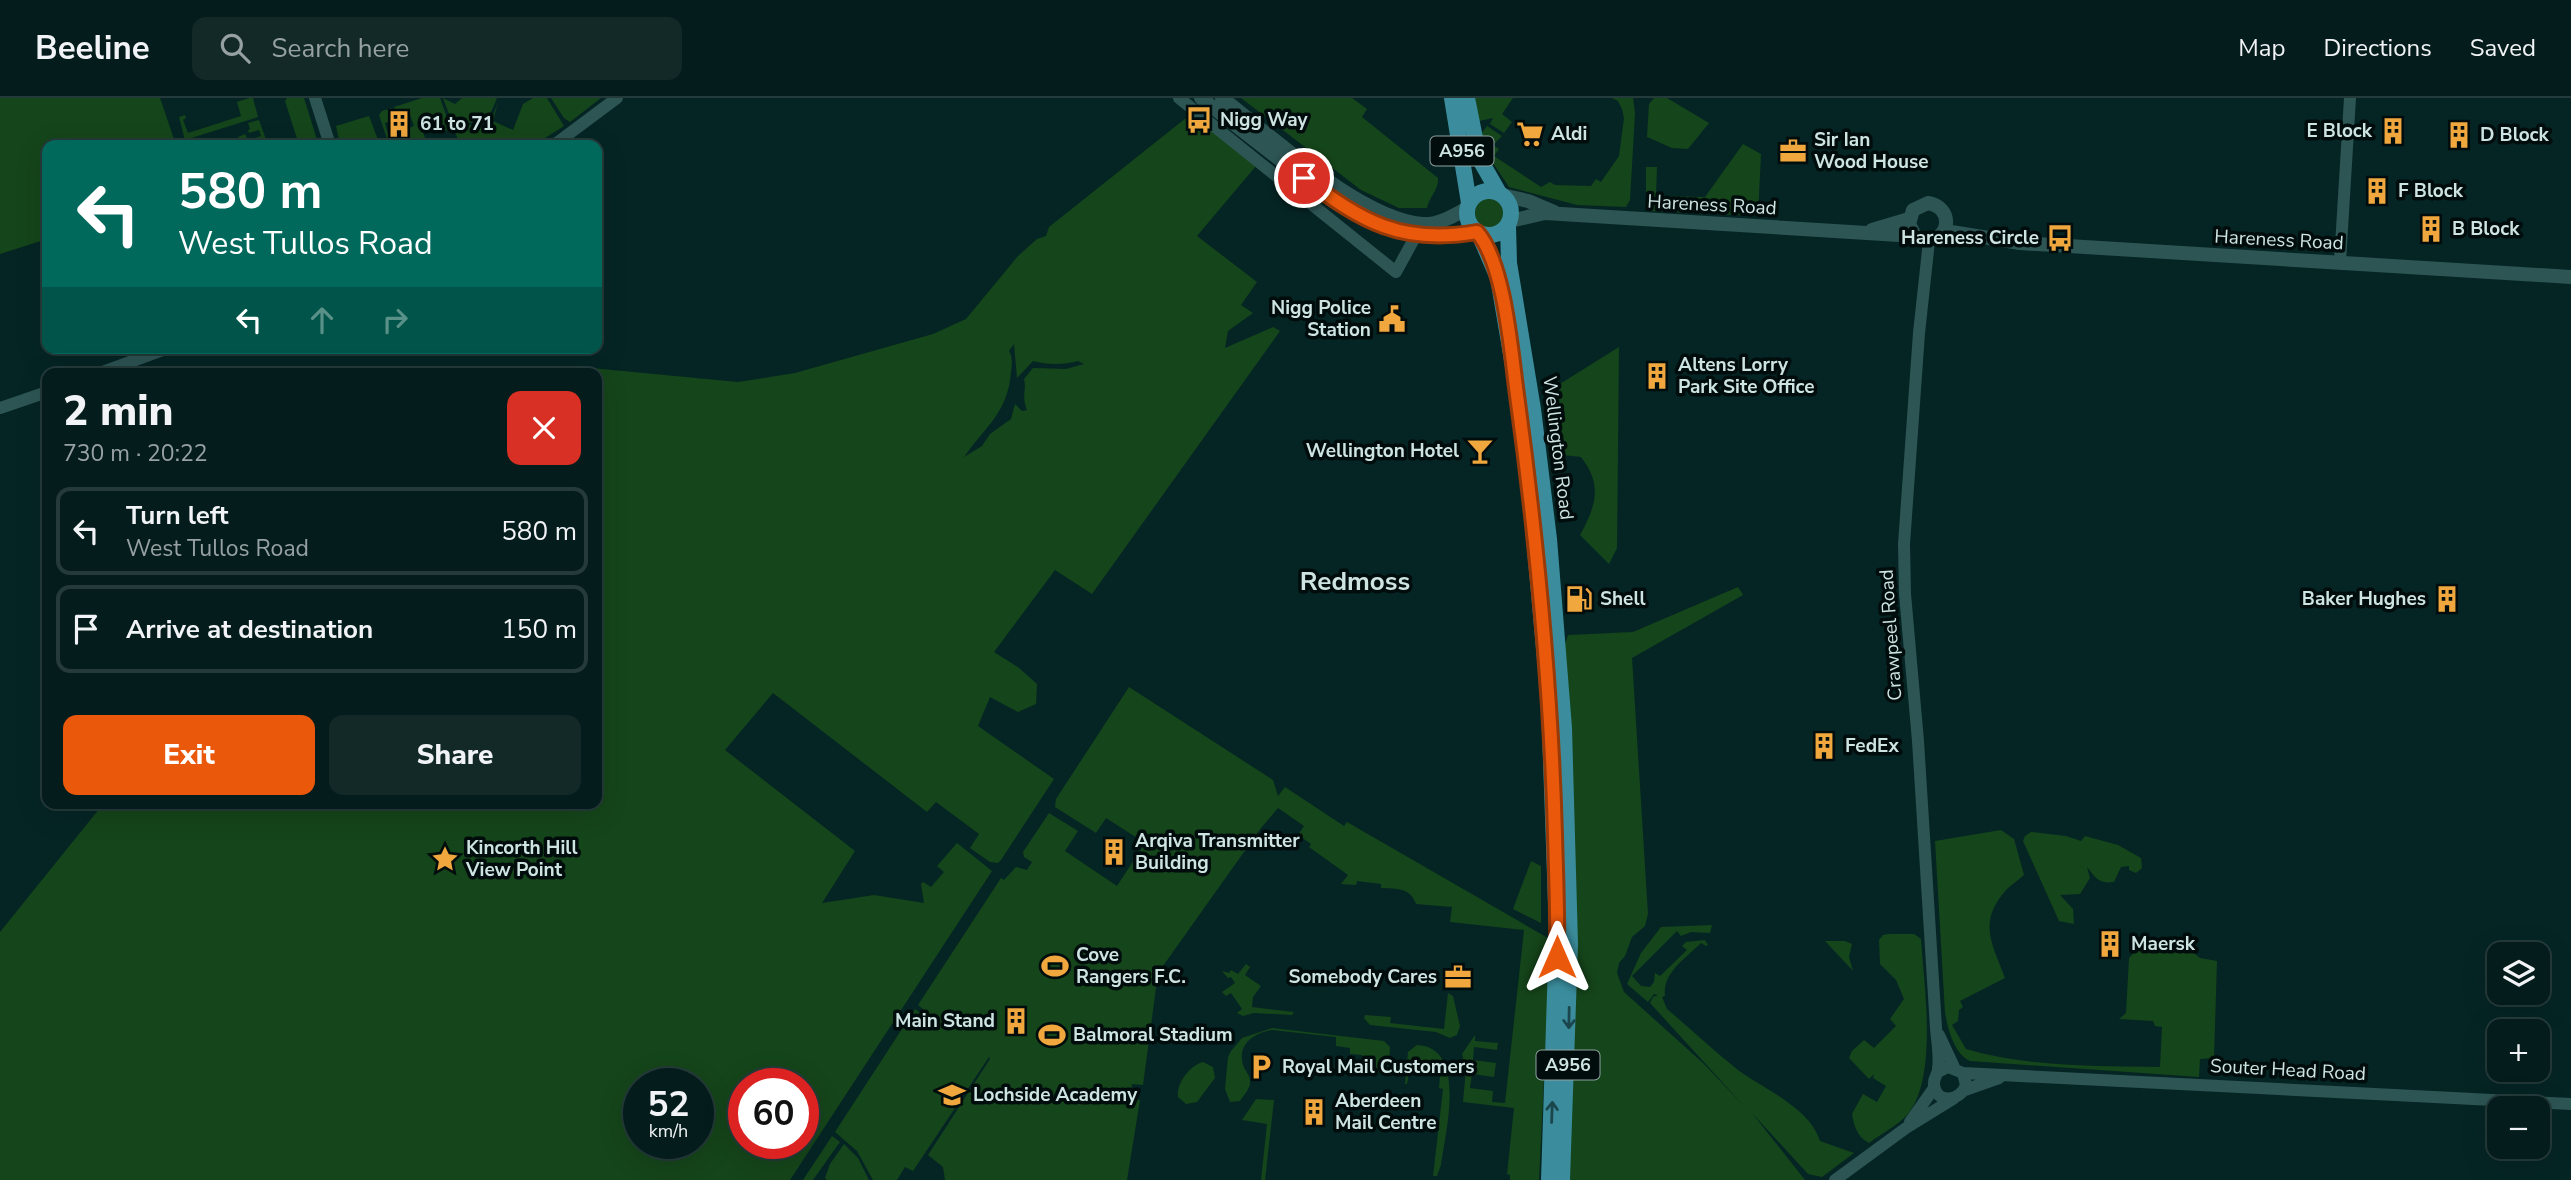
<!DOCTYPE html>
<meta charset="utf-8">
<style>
:root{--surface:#041c1b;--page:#122928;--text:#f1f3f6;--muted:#97a1a3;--line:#253a3a;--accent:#ea580c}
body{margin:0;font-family:"Nunito Sans",sans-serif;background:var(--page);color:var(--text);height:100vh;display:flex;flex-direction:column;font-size:26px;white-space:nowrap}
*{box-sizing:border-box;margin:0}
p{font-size:23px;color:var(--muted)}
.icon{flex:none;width:38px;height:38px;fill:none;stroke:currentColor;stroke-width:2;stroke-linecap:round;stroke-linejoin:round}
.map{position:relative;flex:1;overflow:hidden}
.details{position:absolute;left:42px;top:270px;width:560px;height:441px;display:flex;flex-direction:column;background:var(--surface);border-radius:14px;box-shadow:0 7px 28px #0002,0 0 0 2px var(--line)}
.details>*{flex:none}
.top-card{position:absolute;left:42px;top:42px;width:560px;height:214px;border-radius:14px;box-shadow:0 7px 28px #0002,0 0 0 2px var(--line);background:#00695c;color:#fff;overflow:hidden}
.controls{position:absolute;left:2487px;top:844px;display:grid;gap:14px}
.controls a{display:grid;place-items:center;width:63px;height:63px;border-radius:14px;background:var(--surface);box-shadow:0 7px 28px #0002,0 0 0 2px var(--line);font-size:35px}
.speed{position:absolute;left:623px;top:970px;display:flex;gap:14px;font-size:35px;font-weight:700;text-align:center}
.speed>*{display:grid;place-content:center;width:91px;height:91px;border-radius:50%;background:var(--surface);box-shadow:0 7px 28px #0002,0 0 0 2px var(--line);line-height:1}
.speed small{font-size:18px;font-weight:400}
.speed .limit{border:10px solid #d22;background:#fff;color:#111}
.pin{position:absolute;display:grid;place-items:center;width:60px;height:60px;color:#fff;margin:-30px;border:4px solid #fff;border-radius:50%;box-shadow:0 2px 7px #0007}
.me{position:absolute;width:77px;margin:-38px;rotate:0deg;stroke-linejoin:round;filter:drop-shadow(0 0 5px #0008)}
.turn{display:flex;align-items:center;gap:24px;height:147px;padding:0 21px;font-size:32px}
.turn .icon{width:91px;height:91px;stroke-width:2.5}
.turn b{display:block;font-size:49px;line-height:60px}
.lanes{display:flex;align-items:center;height:66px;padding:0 21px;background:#0003;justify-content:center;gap:35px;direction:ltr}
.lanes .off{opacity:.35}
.round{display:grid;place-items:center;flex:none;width:74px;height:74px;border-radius:14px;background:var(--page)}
.head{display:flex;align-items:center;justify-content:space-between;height:119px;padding:0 21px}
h1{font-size:42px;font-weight:800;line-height:52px}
.cta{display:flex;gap:14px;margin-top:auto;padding:14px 21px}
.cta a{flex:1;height:80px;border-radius:14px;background:var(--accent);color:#fff;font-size:28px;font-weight:800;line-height:80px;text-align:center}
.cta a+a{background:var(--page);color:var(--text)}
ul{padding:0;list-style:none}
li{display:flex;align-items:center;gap:21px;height:88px;margin:0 14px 10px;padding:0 7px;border:4px solid var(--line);border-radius:14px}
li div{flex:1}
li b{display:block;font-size:26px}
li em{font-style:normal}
header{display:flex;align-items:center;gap:42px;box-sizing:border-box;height:98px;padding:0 35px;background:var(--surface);border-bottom:2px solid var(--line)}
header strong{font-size:33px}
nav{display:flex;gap:38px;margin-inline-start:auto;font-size:24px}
.search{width:490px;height:63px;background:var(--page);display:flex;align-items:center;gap:18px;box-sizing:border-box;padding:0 24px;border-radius:14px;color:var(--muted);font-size:26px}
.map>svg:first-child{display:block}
</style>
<header>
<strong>Beeline</strong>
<div class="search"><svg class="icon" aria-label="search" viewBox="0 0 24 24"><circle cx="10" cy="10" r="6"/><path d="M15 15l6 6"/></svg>Search here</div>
<nav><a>Map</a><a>Directions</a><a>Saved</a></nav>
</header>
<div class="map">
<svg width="2571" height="1082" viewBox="0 0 2571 1082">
<rect width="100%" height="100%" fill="#052524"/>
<path fill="#15451a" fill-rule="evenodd" d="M0,0H160L176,47H47V141L0,156Z
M249,0H253L258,19L185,42L179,19L185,17L186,20L183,22L188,35L241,18L237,4Z
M287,0H304L318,45L299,47L285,3Z
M422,0H440L451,31L437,36L432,24L421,28L425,40L406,47L402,33L414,28L410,17L398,20L394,9Z
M443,0L455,6L462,0H497C482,38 483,17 454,29Z
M533,0H547L564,28L534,47H460L454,31L467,27H485L492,20L498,4L493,23L513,32L523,6Z
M551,0H601L570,24L564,20Z
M1241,0H1352L1367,11L1362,19L1438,80C1439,92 1429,99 1427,110H1399L1361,92Z
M1475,0H1513L1502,16L1512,24L1504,35L1490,26L1493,20L1479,23Z
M1612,0H1633L1635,15L1630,102L1626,109L1577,107L1509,89L1487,56L1481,36L1487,28L1502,38L1493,47L1499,51L1494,58L1541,89L1550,84L1555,87L1591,88L1596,81L1601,84L1619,58L1624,20L1622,11L1618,3Z
M1654,0H1667L1709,25L1688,51L1672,50L1647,39L1649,6Z
M392,10L396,21L385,25L388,36L401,34L405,47H389L379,17L382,13Z
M1191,16L1256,68L1197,138L1257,184L1241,207L1253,215L1228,233L1225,250L1273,229L1280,233L1092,496L1055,472L994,554L1019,570L1037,586L1036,606L1018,614L990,599L978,628L1054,681L1001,762L998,765L990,764L970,750L979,736L936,704L927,714L773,595L725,652L855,753L822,805L874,797L924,805L921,786L923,784L931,789L944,774L937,768L957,745L992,773L790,1082H0V834L104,705H597V275H512L528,269L570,268L738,284L795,275L933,236L966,221L1018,158L1037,141L1046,138L1049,129ZM1014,246L1017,280L1033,263C1048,267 1063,267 1078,263L1084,266L1066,271L1033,270L1024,281C1027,293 1021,297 1027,312L1022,313L1015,306L1011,321L990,336L982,348L964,359C986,328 1008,314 1011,274C1012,266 1013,260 1009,253ZM639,985H698V1045H639ZM744,985H803V1045H744Z
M369,18L380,47L359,45L340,47L336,28Z
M259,22L268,47H242L238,39L245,36L248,42L261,38L259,32L249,35L248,32L250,31L248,25Z
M1743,46L1761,56L1758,118L1651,113L1646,109V69H1657L1656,98L1705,99Z
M1475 115a15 15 0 1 1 30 0a15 15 0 1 1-30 0Z
M1619,249L1617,450L1609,466L1580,437C1596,408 1603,387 1581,359L1554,356L1547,294Z
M1738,489L1743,497L1632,560L1648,816L1645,828L1632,839L1625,858L1619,865L1617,875L1624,894L1703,965L1744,1008L1650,905L1653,899L1658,897L1654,896L1648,904L1627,886L1641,855L1661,829L1712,827L1710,835L1691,834L1681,838L1677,833L1632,878L1641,888L1650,889L1654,884L1655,875L1660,878L1687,852L1682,848L1686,844L1705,842L1708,847L1706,848L1701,845C1686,860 1662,875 1665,898L1662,899L1667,911C1691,931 1714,953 1738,972C1764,991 1810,1010 1820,1043L1854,1055L1822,1079L1808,1076L1752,1015L1805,1082H1562L1565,546L1568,537L1633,534Z
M1129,589L1273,682L1278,698L1285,689L1344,728L1347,724L1548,840L1547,920L1539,1082H1510V1077L1507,1076L1514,1010L1463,1004L1466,971L1462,956L1475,937V943L1498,945L1497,952L1474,949L1473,962L1496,965L1494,979L1472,976L1470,990L1493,993L1492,1004L1505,1005L1524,832L1450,824L1452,809L1416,806C1410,789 1397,791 1381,790V786L1357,783L1356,787L1341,786L1348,777L1309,749L1311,746L1298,737L1304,728L1278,710L1261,730L1158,875L1143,987L1132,986L1130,1000L1140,1002L1127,1082H945L943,1069L928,1057L990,961L989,959L913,1073L905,1069L897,1082H873L857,1053L835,1034L915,911L921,915L923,911L918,907L1001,780L1004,782L1016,769L1027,772L1032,764L1024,759L1023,754L1049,715L1078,733L1065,753L1117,788L1145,745L1106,720L1096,735L1055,709L1056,701Z
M2001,732L2014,741L2024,777C2019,782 2012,786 2007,791C1977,824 1992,845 2005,880L1960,903L1963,909L1959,912L1958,923L1952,927L1966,951C2028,969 2095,968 2160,969L2162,929L2155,928L2153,923L2119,921L2126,915L2129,860L2143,845L2184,847L2200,860L2217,863L2214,960L2200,961L2199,979L1970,963C1954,956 1948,931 1945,915L1935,743Z
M2031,734L2066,738L2081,743L2085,738L2118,747L2141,760L2142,770L2136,775L2129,772V768L2121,769L2114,784C2098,786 2096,780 2087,769L2090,780L2080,796L2060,797L2073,811L2074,826L2059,823L2023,743L2025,738Z
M1531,763L1541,768V825L1513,811Z
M1889,836H1914L1921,841C1924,887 1938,979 1908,1016C1898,1027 1881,1036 1869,1045C1857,1039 1854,1028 1852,1016L1863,996L1877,1004L1886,988L1873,980L1874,976L1869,981L1849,960L1852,953L1864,942L1874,950L1896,928L1890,921L1904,901L1896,882L1880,866L1879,842L1883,837Z
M1825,843H1845L1852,846L1849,859L1853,873Z
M1246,866L1250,869L1245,877L1261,888L1253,899L1252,909L1294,914L1292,917L1254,915L1243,918L1237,915L1242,911L1231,895L1226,898L1222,894L1235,885L1231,879L1228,880L1222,873L1229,875L1231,872L1238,876Z
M1448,895L1453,898L1460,928L1457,937L1450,940L1436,934L1370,927L1364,920L1365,917L1391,919L1390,925L1444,931Z
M1272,930L1384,943L1390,949L1389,964L1382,975L1360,971L1364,968L1362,957L1350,956V950L1336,948V939L1272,932C1254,935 1237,946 1243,967C1245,973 1250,977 1250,983C1251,990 1244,997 1240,1003L1230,1004L1225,991L1228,959L1231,953L1242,940Z
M1417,947C1468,949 1445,1036 1441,1067L1437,1078H1433L1443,991L1439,990L1440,978L1433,977V971L1410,969L1407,986H1405L1408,954Z
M1203,964L1213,969L1215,980L1197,1004L1186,1006L1178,999C1176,986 1190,967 1203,964Z
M1256,1001L1274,1002L1265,1082H1261L1267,1026L1242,1022Z
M832,1038L840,1044L813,1082H803Z
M844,1046L858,1060L869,1082H827L825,1080L830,1066Z"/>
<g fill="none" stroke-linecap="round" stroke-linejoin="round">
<path stroke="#2d5554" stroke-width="12" d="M315,0L330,47
M1179,0L1396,174L1420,130
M554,47L617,0
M1929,143L1919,235L1904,446L1905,496L1918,643L1936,930C1937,943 1940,958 1938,971C1938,977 1933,980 1934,987C1937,1007 1961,1003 1966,987L1963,975L1948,969L1938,974
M2340,164L2350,0
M100,275L168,250
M0,310L47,294
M1939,937L1954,969
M1963,975L2571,1006
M1965,992L1999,980
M1910,1024L1934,990
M1835,1082L1906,1030L1953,1001"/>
<path stroke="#2d5554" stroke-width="14" d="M1201,0C1234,26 1266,51 1299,76C1329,99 1359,124 1397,134C1423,140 1450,139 1477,134
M1222,0C1273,39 1359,120 1422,126C1438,127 1454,118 1467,110
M1502,97L1528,103L1554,114
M1510,123L1545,115L1915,138L1929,143C1952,138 1952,109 1928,105L1913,112L1909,126L1915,138
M1872,132L1909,121
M1942,136L1951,134L2020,145L2571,179"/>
<path stroke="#3b8d9d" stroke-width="16" d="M1452,0L1469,105
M1467,0L1479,60L1499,95
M1467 115a22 22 0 1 1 44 0a22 22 0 1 1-44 0Z
M1508,128L1509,165L1533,311L1549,441L1564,630L1570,846L1562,1082
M1479,136L1498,180L1514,274L1531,407L1549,605L1557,834L1549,1082"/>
</g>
<defs><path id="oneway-shaft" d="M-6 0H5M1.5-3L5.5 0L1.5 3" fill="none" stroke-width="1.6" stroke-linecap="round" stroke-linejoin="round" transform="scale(1.75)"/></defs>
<g stroke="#1b464d">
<use href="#oneway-shaft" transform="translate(1569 920) rotate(91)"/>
<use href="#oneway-shaft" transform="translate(1552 1014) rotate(-88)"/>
</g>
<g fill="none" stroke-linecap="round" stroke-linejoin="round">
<defs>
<path id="route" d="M1304,80C1363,124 1401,147 1477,134C1505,166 1511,254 1517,297C1537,443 1551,590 1555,737C1556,777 1558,818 1557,859"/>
</defs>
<use href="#route" stroke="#983908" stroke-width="18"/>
<use href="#route" stroke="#ea580c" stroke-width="12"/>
</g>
<defs>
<symbol id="bus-bare" viewBox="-9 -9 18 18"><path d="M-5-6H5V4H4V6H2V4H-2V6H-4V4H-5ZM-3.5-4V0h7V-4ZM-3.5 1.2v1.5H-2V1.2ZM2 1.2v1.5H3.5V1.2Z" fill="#efa73e" stroke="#010c0c" stroke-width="2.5" paint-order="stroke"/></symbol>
<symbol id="building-bare" viewBox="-9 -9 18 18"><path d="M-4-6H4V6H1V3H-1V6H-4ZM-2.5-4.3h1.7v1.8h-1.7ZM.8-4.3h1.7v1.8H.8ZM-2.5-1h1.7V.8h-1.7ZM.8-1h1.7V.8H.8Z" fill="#efa73e" stroke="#010c0c" stroke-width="2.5" paint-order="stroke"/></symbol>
<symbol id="supermarket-bare" viewBox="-9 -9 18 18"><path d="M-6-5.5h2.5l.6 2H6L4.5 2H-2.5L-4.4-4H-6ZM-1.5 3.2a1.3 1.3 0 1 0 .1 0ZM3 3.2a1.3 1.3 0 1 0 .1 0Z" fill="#efa73e" stroke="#010c0c" stroke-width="2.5" paint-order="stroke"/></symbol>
<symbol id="office-bare" viewBox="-9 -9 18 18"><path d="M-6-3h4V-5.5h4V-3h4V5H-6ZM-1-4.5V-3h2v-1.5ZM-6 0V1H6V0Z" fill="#efa73e" stroke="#010c0c" stroke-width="2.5" paint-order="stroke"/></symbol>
<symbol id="civic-bare" viewBox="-9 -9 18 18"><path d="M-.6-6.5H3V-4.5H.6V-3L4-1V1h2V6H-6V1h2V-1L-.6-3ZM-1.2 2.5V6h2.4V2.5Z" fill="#efa73e" stroke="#010c0c" stroke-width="2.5" paint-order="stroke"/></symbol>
<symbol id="bar-bare" viewBox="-9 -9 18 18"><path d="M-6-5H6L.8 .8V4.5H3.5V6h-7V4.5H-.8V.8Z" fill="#efa73e" stroke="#010c0c" stroke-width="2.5" paint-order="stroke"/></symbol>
<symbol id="fuel-bare" viewBox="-9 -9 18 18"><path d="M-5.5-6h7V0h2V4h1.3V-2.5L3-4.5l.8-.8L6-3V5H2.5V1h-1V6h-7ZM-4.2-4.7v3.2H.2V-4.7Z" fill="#efa73e" stroke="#010c0c" stroke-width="2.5" paint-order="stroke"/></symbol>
<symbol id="sight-bare" viewBox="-9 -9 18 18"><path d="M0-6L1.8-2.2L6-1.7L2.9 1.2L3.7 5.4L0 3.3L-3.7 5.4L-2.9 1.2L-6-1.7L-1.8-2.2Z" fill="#efa73e" stroke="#010c0c" stroke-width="2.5" paint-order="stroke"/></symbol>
<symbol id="stadium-bare" viewBox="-9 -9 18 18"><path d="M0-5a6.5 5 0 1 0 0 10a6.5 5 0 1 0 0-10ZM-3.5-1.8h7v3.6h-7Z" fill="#efa73e" stroke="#010c0c" stroke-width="2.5" paint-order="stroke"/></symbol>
<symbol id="parking-bare" viewBox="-9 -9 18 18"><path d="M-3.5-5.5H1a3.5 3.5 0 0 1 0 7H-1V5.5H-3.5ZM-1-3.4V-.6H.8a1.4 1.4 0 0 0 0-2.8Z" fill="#efa73e" stroke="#010c0c" stroke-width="2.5" paint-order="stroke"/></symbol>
<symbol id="school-bare" viewBox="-9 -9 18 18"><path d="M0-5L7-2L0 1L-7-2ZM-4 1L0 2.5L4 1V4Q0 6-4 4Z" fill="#efa73e" stroke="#010c0c" stroke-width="2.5" paint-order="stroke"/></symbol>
</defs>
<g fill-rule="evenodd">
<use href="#bus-bare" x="1180" y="3" width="38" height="38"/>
<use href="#building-bare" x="380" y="7" width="38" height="38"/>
<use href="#building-bare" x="2374" y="14" width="38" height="38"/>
<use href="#supermarket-bare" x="1511" y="17" width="38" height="38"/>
<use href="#building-bare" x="2440" y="18" width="38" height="38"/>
<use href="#office-bare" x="1774" y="34" width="38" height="38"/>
<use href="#building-bare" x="2358" y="74" width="38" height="38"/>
<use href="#building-bare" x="2412" y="112" width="38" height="38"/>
<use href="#bus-bare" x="2041" y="121" width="38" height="38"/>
<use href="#civic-bare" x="1373" y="202" width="38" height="38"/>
<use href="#building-bare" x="1638" y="259" width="38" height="38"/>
<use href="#bar-bare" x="1461" y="334" width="38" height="38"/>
<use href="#fuel-bare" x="1560" y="482" width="38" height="38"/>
<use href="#building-bare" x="2428" y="482" width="38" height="38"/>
<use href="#building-bare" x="1805" y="629" width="38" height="38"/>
<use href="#building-bare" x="1095" y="735" width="38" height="38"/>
<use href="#sight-bare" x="426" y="742" width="38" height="38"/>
<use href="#building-bare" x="2091" y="827" width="38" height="38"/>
<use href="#stadium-bare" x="1036" y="849" width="38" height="38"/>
<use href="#office-bare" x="1439" y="860" width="38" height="38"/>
<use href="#building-bare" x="997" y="904" width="38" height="38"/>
<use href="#stadium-bare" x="1033" y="918" width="38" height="38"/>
<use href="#parking-bare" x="1242" y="950" width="38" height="38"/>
<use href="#school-bare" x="933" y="978" width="38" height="38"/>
<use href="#building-bare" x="1295" y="995" width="38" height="38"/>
</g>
<g text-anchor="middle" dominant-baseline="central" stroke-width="7" stroke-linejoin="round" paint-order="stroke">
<g fill="#010c0c" stroke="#90a3a2" stroke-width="2">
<rect x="1430.5" y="38.5" width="63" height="29" rx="5"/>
<rect x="1536.5" y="952.5" width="63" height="29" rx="5"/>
</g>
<g font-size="18" font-weight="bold" fill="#cee4e3">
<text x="1462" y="53">A956</text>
<text x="1568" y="967">A956</text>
</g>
<g font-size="19" font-weight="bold" fill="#cee4e3" stroke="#010c0c" text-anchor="start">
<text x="1220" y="22">Nigg Way</text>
<text x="420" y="26">61 to 71</text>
<text x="2372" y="33" text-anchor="end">E Block</text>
<text x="1551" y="36">Aldi</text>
<text x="2480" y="37">D Block</text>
<text x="1814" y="42">Sir Ian<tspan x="1814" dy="22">Wood House</tspan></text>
<text x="2398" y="93">F Block</text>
<text x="2452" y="131">B Block</text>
<text x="2039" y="140" text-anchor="end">Hareness Circle</text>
<text x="1371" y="210" text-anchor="end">Nigg Police<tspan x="1371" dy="22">Station</tspan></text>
<text x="1678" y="267">Altens Lorry<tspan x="1678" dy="22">Park Site Office</tspan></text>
<text x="1459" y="353" text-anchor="end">Wellington Hotel</text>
<text x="1600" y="501">Shell</text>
<text x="2426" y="501" text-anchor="end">Baker Hughes</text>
<text x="1845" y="648">FedEx</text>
<text x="1135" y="743">Arqiva Transmitter<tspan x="1135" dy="22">Building</tspan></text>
<text x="466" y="750">Kincorth Hill<tspan x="466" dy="22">View Point</tspan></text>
<text x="2131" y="846">Maersk</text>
<text x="1076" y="857">Cove<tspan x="1076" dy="22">Rangers F.C.</tspan></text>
<text x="1437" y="879" text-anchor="end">Somebody Cares</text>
<text x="995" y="923" text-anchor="end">Main Stand</text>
<text x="1073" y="937">Balmoral Stadium</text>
<text x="1282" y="969">Royal Mail Customers</text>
<text x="973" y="997">Lochside Academy</text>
<text x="1335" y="1003">Aberdeen<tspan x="1335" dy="22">Mail Centre</tspan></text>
</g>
<g font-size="19" fill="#cee4e3" stroke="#010c0c">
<text transform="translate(1712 107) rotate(3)">Hareness Road</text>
<text transform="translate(2279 142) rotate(3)">Hareness Road</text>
<text transform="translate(1558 350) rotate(83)">Wellington Road</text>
<text transform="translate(1891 537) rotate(-94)">Crawpeel Road</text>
<text transform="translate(2288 972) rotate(3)">Souter Head Road</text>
</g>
<g font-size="26" font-weight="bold" fill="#cee4e3" stroke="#010c0c">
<text x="1355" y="483">Redmoss</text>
</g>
</g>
</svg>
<div class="controls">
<a><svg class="icon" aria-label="layers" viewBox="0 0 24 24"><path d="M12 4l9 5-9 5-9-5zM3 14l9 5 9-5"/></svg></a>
<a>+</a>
<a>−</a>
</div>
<div class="speed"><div>52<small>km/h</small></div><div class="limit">60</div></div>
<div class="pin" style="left:1304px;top:80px;background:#d93025"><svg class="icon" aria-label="arrive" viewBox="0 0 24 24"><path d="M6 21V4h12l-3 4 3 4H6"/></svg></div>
<svg class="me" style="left:1557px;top:859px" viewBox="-20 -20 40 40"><path d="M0-17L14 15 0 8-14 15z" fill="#ea580c" stroke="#fff" stroke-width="4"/></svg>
<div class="top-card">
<div class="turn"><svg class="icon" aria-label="left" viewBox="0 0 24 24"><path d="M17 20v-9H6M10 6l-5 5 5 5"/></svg><div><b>580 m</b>West Tullos Road</div></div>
<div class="lanes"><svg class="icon" aria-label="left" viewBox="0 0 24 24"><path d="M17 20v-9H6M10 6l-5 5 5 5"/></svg><svg class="icon off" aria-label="ahead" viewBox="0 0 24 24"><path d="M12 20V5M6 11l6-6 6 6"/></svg><svg class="icon off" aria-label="right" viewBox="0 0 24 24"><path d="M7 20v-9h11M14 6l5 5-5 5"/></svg></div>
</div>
<section class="details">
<div class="head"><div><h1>2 min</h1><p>730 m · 20:22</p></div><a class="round" style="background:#d93025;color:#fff"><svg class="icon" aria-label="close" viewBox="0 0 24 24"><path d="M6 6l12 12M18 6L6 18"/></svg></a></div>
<ul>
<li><svg class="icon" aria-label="left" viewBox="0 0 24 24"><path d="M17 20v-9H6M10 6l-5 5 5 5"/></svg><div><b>Turn left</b><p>West Tullos Road</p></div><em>580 m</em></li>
<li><svg class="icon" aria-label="arrive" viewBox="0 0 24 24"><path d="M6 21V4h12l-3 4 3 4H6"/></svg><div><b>Arrive at destination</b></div><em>150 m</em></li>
</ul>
<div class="cta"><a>Exit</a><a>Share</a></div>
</section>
</div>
